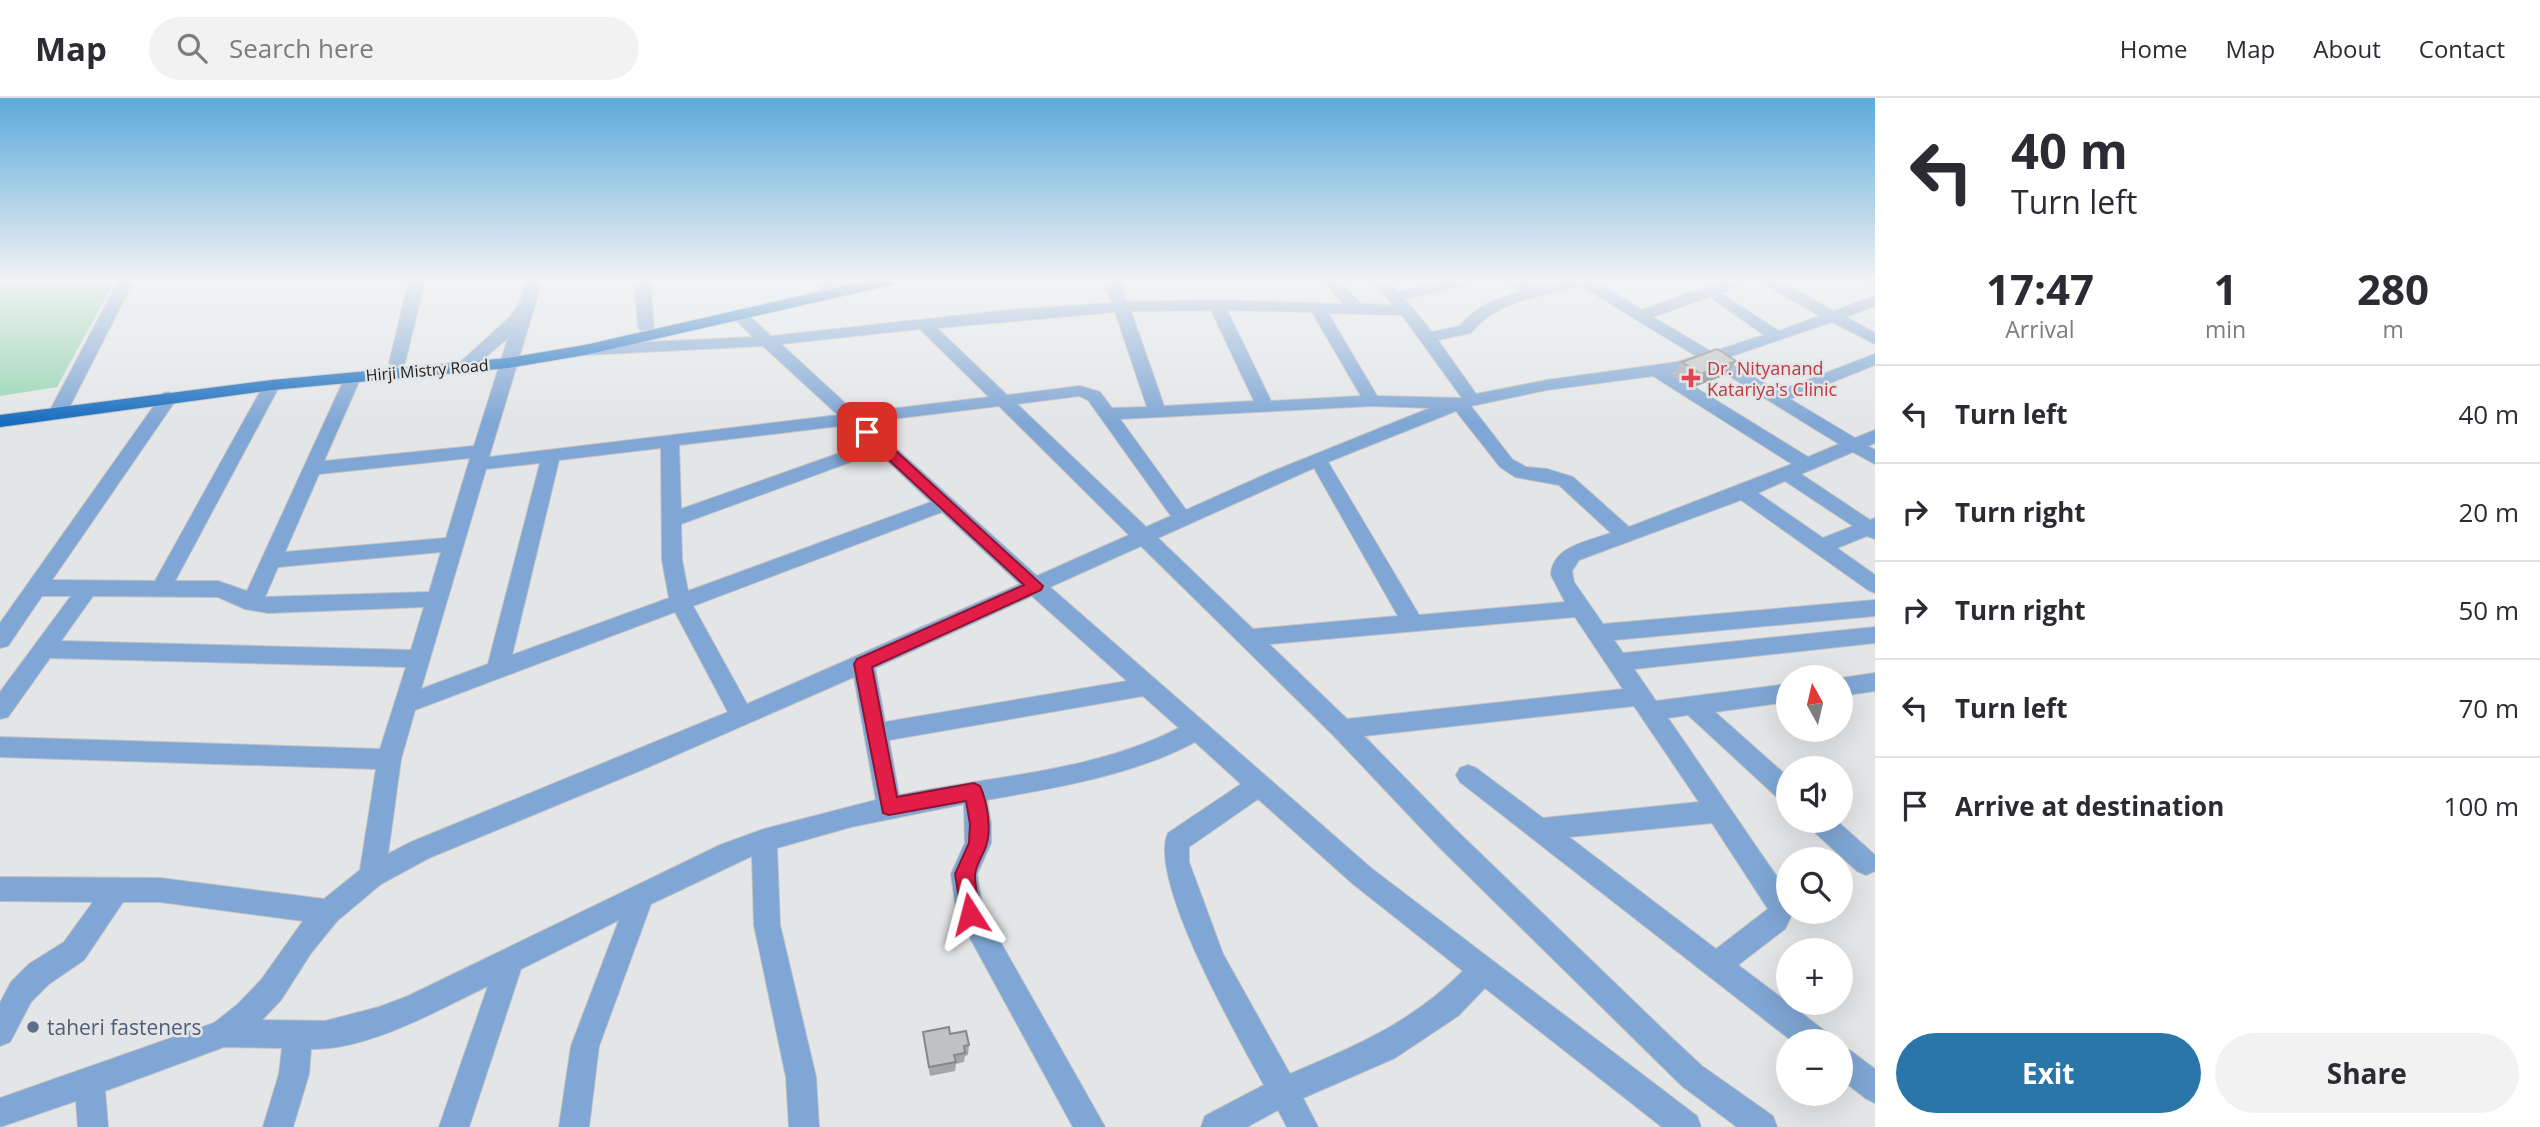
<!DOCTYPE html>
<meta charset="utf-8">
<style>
:root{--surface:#fff;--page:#f2f2f3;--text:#2b2b33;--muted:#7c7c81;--line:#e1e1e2;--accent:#2a76a8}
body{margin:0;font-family:"Open Sans",sans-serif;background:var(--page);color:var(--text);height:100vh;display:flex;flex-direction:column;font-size:26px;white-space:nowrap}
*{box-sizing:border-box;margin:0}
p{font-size:23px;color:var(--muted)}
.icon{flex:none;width:38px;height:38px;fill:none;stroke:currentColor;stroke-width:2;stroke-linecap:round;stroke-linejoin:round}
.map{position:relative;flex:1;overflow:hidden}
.side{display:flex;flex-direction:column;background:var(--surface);width:665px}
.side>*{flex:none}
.hud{background:#fff;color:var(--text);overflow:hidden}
.needle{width:46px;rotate:352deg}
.controls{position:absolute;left:1776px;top:567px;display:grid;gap:14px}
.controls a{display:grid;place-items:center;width:77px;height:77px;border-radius:50%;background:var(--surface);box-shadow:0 7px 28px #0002;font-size:35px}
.pin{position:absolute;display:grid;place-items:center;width:60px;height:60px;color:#fff;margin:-30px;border-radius:14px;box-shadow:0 4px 10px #0006}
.me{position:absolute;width:77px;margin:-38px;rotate:351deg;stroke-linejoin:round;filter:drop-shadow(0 0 5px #0008)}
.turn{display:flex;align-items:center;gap:24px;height:147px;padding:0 21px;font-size:32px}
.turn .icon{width:91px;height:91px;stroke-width:2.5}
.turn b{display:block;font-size:49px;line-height:60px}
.eta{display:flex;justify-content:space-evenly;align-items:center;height:119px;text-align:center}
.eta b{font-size:42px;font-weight:700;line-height:49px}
.button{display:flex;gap:14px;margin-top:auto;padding:14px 21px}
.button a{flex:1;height:80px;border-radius:42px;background:var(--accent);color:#fff;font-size:28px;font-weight:700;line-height:80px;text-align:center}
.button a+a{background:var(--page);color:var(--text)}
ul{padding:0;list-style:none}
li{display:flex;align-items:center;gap:21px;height:98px;padding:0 21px;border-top:2px solid var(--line)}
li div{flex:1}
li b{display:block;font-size:26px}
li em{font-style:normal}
header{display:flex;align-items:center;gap:42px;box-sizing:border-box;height:98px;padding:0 35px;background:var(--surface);border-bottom:2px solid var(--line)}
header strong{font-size:33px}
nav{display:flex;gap:38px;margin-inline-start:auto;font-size:24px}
.search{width:490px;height:63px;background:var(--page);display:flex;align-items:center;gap:18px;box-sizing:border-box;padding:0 24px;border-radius:38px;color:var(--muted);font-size:26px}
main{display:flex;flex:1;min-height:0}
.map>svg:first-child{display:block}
</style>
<header>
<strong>Map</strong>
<div class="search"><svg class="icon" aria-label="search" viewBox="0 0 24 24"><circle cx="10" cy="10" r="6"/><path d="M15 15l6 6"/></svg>Search here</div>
<nav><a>Home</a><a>Map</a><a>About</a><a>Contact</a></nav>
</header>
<main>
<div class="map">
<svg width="1875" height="1029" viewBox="0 0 1875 1029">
<rect width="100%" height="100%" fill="#e3e5e7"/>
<path fill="#95d5b1" d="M17,182H115L57,289L0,298V184Z"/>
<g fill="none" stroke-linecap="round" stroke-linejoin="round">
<defs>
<path id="minor" d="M119,182H134L67,314L64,318H52L49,314Z
M409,182H425L405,265L397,270L389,265Z
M525,182H541L538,197L489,359L838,317L763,248L585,257L577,252L585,247L753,239L731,217L739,212L745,214L771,238L1009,212L1112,205L1104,182H1120L1127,204L1217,202L1343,206L1323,182H1338L1361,206L1393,207L1372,182H1387L1398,194L1449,182H1476L1474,185L1405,201L1432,234L1460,228C1477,207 1495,201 1521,194L1506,182H1523L1536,190C1594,175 1594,183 1642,212L1727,182H1749L1720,195L1779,233L1820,218L1757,182H1776L1834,213L1875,198V208L1846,219L1875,235V246L1832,224L1723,261L1778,293L1875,256V267L1790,301L1855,340L1875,332V345L1868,348L1875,352V366L1853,354L1801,376L1870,422L1875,420V441L1867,438L1837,450L1875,477V495L1868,492L1741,402L1579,462L1572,473L1574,484L1603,526L1875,502V518L1614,542L1623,555L1875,529V545L1634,571L1656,603L1788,586V604L1715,614L1788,679V705L1779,701L1688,617L1668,620L1788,795V814H1793L1785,831L1738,867L1825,933L1829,943H1792L1460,684L1456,677L1460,670L1468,667L1476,670L1543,720L1699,704L1634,608L1364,638L1456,732L1673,941L1702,968L1773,1018L1777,1029H1737L1682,988L1438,748L1334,638L1141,448L1050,489L1371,770L1697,1018L1701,1029H1662L1485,890L1458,918L1395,960L1303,1000L1318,1029H1287L1278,1012L1247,1029H1201L1205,1018L1264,987C1239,941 1147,781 1168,735L1241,686L1195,644C1131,678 1058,689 987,702L991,726V745L977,776L983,813L1105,1029H1073L957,816L951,776L965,745L964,706L851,729L777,750L780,827L816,979L819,1029H789L786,979L754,827L752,758L651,806L599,948L589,1029H559L571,948L619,822L521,871L469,1029H439L488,888C436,913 369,952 311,951L309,976L293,1029H263L279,976L282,950L224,949L105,993L108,1029H78L76,1003L0,1029V1000L214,925L238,906L261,882L303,823L160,804H123L84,862L49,886L31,904L10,944L0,948V905L11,884L29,866L64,844L93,804L0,803V779L160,780L324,801L360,772L376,671L0,659V639L380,651L406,569L50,560L8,619L0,621V594L71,498H42L8,548L0,550V525L163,295L169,294L178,299L52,482L155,483L266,283H278L280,287L175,483H218L247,493L347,275H359L361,279L324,363L474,348L508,240L469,273L463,274L455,269L511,218L521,202ZM1581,188L1696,258L1677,264L1547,282L1476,296L1438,242L1471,235C1497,202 1542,198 1581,188ZM1712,198L1714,202L1764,237L1712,254L1653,219ZM1211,212L1254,303L1164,308L1131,213ZM1227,212L1312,214L1361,298L1271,303ZM1115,214L1147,309L1112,310L1100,294L1080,288L1007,297L937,230ZM1328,215L1402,217L1462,300L1377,298ZM920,231L989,299L856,315L781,246ZM1708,265L1839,346L1808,359L1672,275ZM1653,278L1792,366L1629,429L1573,379L1547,371L1526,369L1512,361L1471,308L1547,292ZM1079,298L1088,302L1171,418L1146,429L1017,306ZM999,308L1129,437L1037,478L867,324ZM1372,308L1430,310L1271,374L1186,412L1120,321ZM1456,313L1500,369L1515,379L1559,387L1611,435C1589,443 1552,448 1551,477L1565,504L1419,517L1328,364ZM848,327L868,345L681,411L679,347ZM661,350L662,462L669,500L512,557L559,362ZM878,354L931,404L688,493L682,462L681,426ZM470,360L446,440L285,454L319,376ZM540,365L488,566L421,591L486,371ZM1314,370L1398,518L1253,531L1158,440ZM1785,383L1853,428L1823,440L1758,395ZM942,414L1020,486L747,606L693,508ZM441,454L429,494L265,499L278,469ZM93,498L218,499L245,511L268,515L424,509L411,552L61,543ZM1032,498L1127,583L885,624L875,570ZM675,514L728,614L411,744L388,756L401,661L415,612ZM1575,519L1623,591L1347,621L1269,546ZM854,579L876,702L764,731L720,747L408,898L379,909L325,923L262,922L281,902L311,855L337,823L381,786L429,760L644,671ZM1143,598L1179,630C1094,674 992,678 899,697L889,642ZM1258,701L1353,786L1463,873C1410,926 1357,947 1290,976L1223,856L1189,764V749ZM1712,725L1768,811L1716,851L1569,739Z
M634,182H650L654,229L652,232H640L638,229Z
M815,182H830L833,189L825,194L820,192Z
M1866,182H1875V188Z
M1875,575V593L1841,598V580Z
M1808,723H1837L1875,757V773L1866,777L1857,773L1811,731Z
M1841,949L1851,953L1875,971V1005L1865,1000L1841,981Z"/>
<path id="major" d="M870,182H898L891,187L585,257L508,270L272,292L0,329V317L272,282L508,260L585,247Z"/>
</defs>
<use href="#minor" stroke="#bfc1c3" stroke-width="2"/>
<use href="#major" stroke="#bfc1c3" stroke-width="2"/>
<use href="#minor" fill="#7fa6d4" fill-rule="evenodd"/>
<use href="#major" fill="#166cbf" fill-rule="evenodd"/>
</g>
<path fill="#a5a6a8" d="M1736,263L1726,277L1691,290L1673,278L1682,264Z
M923,934L950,936L969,947L968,957L965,958L964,964L956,966L955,973L930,978L924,944Z"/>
<path fill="#868788" d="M1736,263L1726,277L1691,290L1701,276Z"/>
<path fill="#c0c1c3" stroke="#868788" stroke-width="2" d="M1717,251L1736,263L1701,276L1682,264Z
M949,929L950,936L966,933L969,947L964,948L965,955L954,957L956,964L929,969L923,934Z"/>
<linearGradient id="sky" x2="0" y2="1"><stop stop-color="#5caadb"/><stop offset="0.56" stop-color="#f2f3f4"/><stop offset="1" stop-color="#f2f3f4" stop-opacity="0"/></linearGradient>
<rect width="1875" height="326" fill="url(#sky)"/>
<path fill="#e11d48" stroke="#92132f" stroke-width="2" d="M867,330L872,331L1043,488L1041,492L872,569L897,699L974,685L980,688C987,703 992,732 986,748C983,758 974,769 975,779C975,794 983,809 977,823L970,826L963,823L955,776L969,745L970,726L966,703L889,717L883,715L854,566L857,561L1024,487L862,337V331Z"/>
<path fill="#e0444e" stroke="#e3e5e7" stroke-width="2.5" d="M1687.5 269.5h7v7h7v7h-7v7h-7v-7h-7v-7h7z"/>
<circle fill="#5c6f8a" stroke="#e3e5e7" stroke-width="2.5" cx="33" cy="929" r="7"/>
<g text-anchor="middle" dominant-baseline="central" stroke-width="5" stroke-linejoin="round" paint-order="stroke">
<g font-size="16" fill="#1c1c1d" stroke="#e3e5e7">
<text transform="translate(427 272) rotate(-5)">Hirji Mistry Road</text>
</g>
<g font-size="18" fill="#be3a42" stroke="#e3e5e7" text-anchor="start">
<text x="1707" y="270">Dr. Nityanand<tspan x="1707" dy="21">Katariya's Clinic</tspan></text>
</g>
<g font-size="21" fill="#4e5e75" stroke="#e3e5e7" text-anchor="start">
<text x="47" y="929">taheri fasteners</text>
</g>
</g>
</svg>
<div class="controls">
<a><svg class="needle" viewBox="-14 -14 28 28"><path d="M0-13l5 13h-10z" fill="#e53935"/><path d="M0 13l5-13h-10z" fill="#7c7c81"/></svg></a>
<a><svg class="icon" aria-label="sound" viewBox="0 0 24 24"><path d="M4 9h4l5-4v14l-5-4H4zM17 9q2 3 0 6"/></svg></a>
<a><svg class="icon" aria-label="search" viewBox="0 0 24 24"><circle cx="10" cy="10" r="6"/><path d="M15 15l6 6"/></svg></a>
<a>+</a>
<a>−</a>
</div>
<div class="pin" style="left:867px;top:334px;background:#d93025"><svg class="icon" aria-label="arrive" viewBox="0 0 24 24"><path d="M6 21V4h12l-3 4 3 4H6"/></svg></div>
<svg class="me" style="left:970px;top:816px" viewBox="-20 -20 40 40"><path d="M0-17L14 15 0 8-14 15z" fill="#e11d48" stroke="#fff" stroke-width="4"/></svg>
</div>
<section class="side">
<div class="hud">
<div class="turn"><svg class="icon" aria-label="left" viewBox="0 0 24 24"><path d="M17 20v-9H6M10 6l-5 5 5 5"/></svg><div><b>40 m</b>Turn left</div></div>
</div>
<div class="eta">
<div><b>17:47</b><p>Arrival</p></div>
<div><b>1</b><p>min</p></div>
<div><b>280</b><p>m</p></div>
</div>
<ul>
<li><svg class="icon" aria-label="left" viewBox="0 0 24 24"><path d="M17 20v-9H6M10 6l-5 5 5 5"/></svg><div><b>Turn left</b></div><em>40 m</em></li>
<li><svg class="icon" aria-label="right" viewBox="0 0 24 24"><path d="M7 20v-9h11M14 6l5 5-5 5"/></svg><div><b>Turn right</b></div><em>20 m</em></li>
<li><svg class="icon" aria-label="right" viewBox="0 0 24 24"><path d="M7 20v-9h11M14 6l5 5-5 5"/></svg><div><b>Turn right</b></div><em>50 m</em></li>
<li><svg class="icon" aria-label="left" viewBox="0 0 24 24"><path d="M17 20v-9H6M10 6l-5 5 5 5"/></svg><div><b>Turn left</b></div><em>70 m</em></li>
<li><svg class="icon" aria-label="arrive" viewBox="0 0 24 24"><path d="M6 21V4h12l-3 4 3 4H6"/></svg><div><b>Arrive at destination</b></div><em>100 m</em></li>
</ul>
<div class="button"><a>Exit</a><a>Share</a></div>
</section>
</main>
